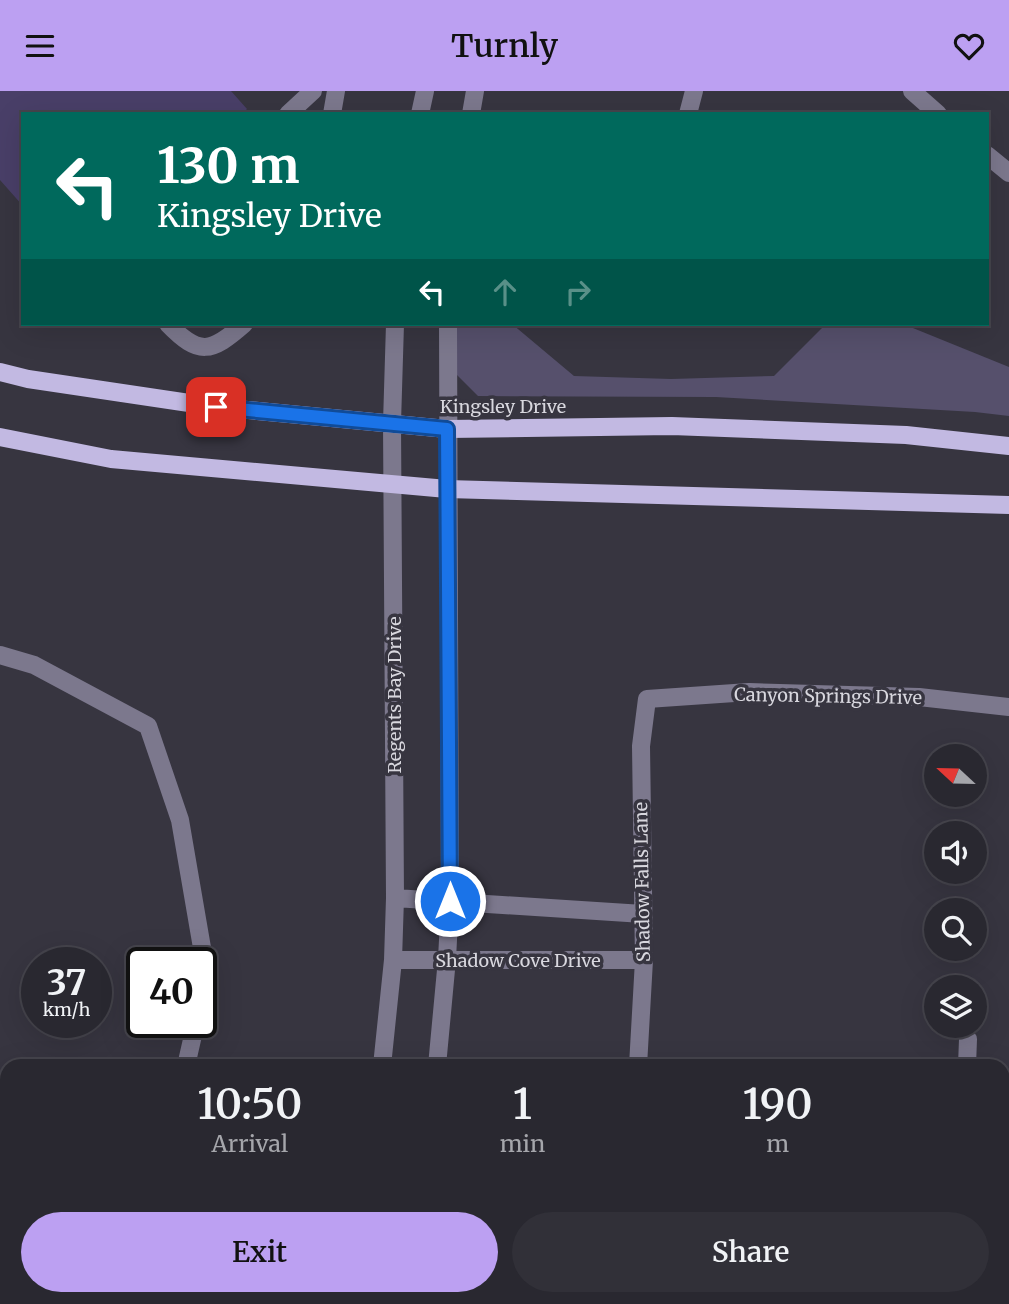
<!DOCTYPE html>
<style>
:root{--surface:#292830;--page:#313038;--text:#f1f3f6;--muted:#a5a6ab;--line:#45444c;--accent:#bca0f2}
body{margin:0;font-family:Merriweather,serif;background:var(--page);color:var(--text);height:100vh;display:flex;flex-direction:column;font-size:26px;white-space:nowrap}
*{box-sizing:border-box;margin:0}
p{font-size:23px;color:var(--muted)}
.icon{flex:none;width:38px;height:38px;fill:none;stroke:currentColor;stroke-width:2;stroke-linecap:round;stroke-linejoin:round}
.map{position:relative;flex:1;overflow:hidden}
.panel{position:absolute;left:0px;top:968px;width:1010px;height:247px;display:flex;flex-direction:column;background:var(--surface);border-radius:21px 21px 0 0;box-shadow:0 7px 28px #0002,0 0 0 2px var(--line)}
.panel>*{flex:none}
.hud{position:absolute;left:21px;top:21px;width:968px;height:214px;border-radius:0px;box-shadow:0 7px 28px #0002,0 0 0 2px var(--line);background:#00695c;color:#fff;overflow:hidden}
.needle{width:46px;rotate:292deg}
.tools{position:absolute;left:924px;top:653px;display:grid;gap:14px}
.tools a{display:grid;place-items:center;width:63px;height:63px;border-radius:50%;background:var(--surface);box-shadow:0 7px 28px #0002,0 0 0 2px var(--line);font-size:35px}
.speed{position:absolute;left:21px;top:856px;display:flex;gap:14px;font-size:35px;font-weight:700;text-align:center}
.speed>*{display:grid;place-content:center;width:91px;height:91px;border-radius:50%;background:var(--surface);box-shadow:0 7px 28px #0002,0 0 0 2px var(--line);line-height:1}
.speed small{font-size:18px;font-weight:400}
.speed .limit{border:4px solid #111;border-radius:10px;background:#fff;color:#111}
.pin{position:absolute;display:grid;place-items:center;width:60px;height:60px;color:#fff;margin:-30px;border-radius:14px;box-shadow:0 4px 10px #0006}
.me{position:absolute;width:77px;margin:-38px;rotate:0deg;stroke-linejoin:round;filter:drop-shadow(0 0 5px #0008)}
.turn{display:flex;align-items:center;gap:24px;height:147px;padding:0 21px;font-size:32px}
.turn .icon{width:91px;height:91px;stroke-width:2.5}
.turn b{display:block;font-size:49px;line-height:60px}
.lanes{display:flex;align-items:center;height:66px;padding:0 21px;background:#0003;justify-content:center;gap:35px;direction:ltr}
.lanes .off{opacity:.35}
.eta{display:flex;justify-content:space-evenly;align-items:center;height:119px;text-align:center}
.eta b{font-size:42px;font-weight:600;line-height:49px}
.button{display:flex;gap:14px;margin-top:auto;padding:14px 21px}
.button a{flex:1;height:80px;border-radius:42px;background:var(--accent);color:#111;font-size:28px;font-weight:600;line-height:80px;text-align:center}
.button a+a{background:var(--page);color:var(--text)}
header{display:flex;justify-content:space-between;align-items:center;height:91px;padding:0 21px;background:var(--accent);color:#111;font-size:32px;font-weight:600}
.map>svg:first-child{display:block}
</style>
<header><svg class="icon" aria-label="menu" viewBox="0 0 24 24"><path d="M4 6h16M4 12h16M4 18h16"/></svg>Turnly<svg class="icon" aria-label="heart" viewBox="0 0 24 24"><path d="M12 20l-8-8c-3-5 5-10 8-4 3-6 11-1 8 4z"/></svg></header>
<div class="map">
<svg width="1009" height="1213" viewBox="0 0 1009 1213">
<rect width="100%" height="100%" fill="#373540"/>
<path fill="#56506c" d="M454,233H512L574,285L671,288L774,285L826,233H903L1009,276V325L975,321L716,306L478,305L455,282Z"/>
<path fill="#493f68" d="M0,0H231L247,18L242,23H23V115L0,89Z"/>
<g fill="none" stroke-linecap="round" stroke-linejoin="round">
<path stroke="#7c788d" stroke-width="18" d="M912,0L938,23
M288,23L313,0
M332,23L336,0
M420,23L425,0
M471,23L475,0
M688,23L694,0
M987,64L1009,82
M168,233C199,265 211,262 244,233
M0,564L34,574L148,635L180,729L206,880L201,905
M395,807L643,823
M393,869H644
M186,975L196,931
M382,975L393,869L395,807L392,332L395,233
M437,975L447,868L450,810L448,233
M638,975L644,869L641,655L647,608L749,601L919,606L1009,616
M967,975L968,948
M0,1109L7,1110
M1003,1148L1009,1159
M674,1208L677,1213
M330,1213L332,1208
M384,1213L386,1208"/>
<path stroke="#c2b9e2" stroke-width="18" d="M0,281L28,288L216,316L447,338L672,335L906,344L1009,355
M0,346L111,368L447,398L1009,414"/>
</g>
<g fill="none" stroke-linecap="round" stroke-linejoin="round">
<defs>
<path id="route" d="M216,316L447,338L450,810"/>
</defs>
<use href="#route" stroke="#114b97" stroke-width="18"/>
<use href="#route" stroke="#1a73e8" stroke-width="12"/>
</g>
<g text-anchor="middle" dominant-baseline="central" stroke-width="7" stroke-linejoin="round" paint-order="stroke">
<g font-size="18" fill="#d8d7de" stroke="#373540">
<text x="503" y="315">Kingsley Drive</text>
<text transform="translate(394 604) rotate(-90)">Regents Bay Drive</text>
<text transform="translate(828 605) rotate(1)">Canyon Springs Drive</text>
<text transform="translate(642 791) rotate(-91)">Shadow Falls Lane</text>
<text x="518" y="869">Shadow Cove Drive</text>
</g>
</g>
</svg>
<div class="tools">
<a><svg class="needle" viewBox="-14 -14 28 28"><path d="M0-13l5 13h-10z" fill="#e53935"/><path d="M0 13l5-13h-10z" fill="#a5a6ab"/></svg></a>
<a><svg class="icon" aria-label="sound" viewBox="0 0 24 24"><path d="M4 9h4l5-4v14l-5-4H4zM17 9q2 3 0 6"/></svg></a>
<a><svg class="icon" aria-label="search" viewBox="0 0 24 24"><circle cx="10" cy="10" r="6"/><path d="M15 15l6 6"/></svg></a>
<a><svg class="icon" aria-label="layers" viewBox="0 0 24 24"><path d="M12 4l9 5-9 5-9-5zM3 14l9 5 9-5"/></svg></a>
</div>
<div class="speed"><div>37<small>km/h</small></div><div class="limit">40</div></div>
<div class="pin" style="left:216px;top:316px;background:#d93025"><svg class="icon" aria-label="arrive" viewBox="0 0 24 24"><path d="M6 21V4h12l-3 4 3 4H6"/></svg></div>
<svg class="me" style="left:450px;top:810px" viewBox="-20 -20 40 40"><circle r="17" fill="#1a73e8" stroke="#fff" stroke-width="3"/><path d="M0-11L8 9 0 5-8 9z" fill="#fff"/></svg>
<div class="hud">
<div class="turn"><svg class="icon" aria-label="left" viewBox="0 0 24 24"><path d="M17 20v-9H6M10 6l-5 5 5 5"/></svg><div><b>130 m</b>Kingsley Drive</div></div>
<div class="lanes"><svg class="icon" aria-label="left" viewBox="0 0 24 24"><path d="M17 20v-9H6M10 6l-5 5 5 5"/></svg><svg class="icon off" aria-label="ahead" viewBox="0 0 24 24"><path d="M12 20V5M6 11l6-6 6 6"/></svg><svg class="icon off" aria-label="right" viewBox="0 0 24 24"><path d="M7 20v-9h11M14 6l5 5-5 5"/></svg></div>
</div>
<section class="panel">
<div class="eta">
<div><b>10:50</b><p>Arrival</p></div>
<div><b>1</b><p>min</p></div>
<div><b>190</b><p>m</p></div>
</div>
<div class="button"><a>Exit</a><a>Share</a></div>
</section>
</div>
